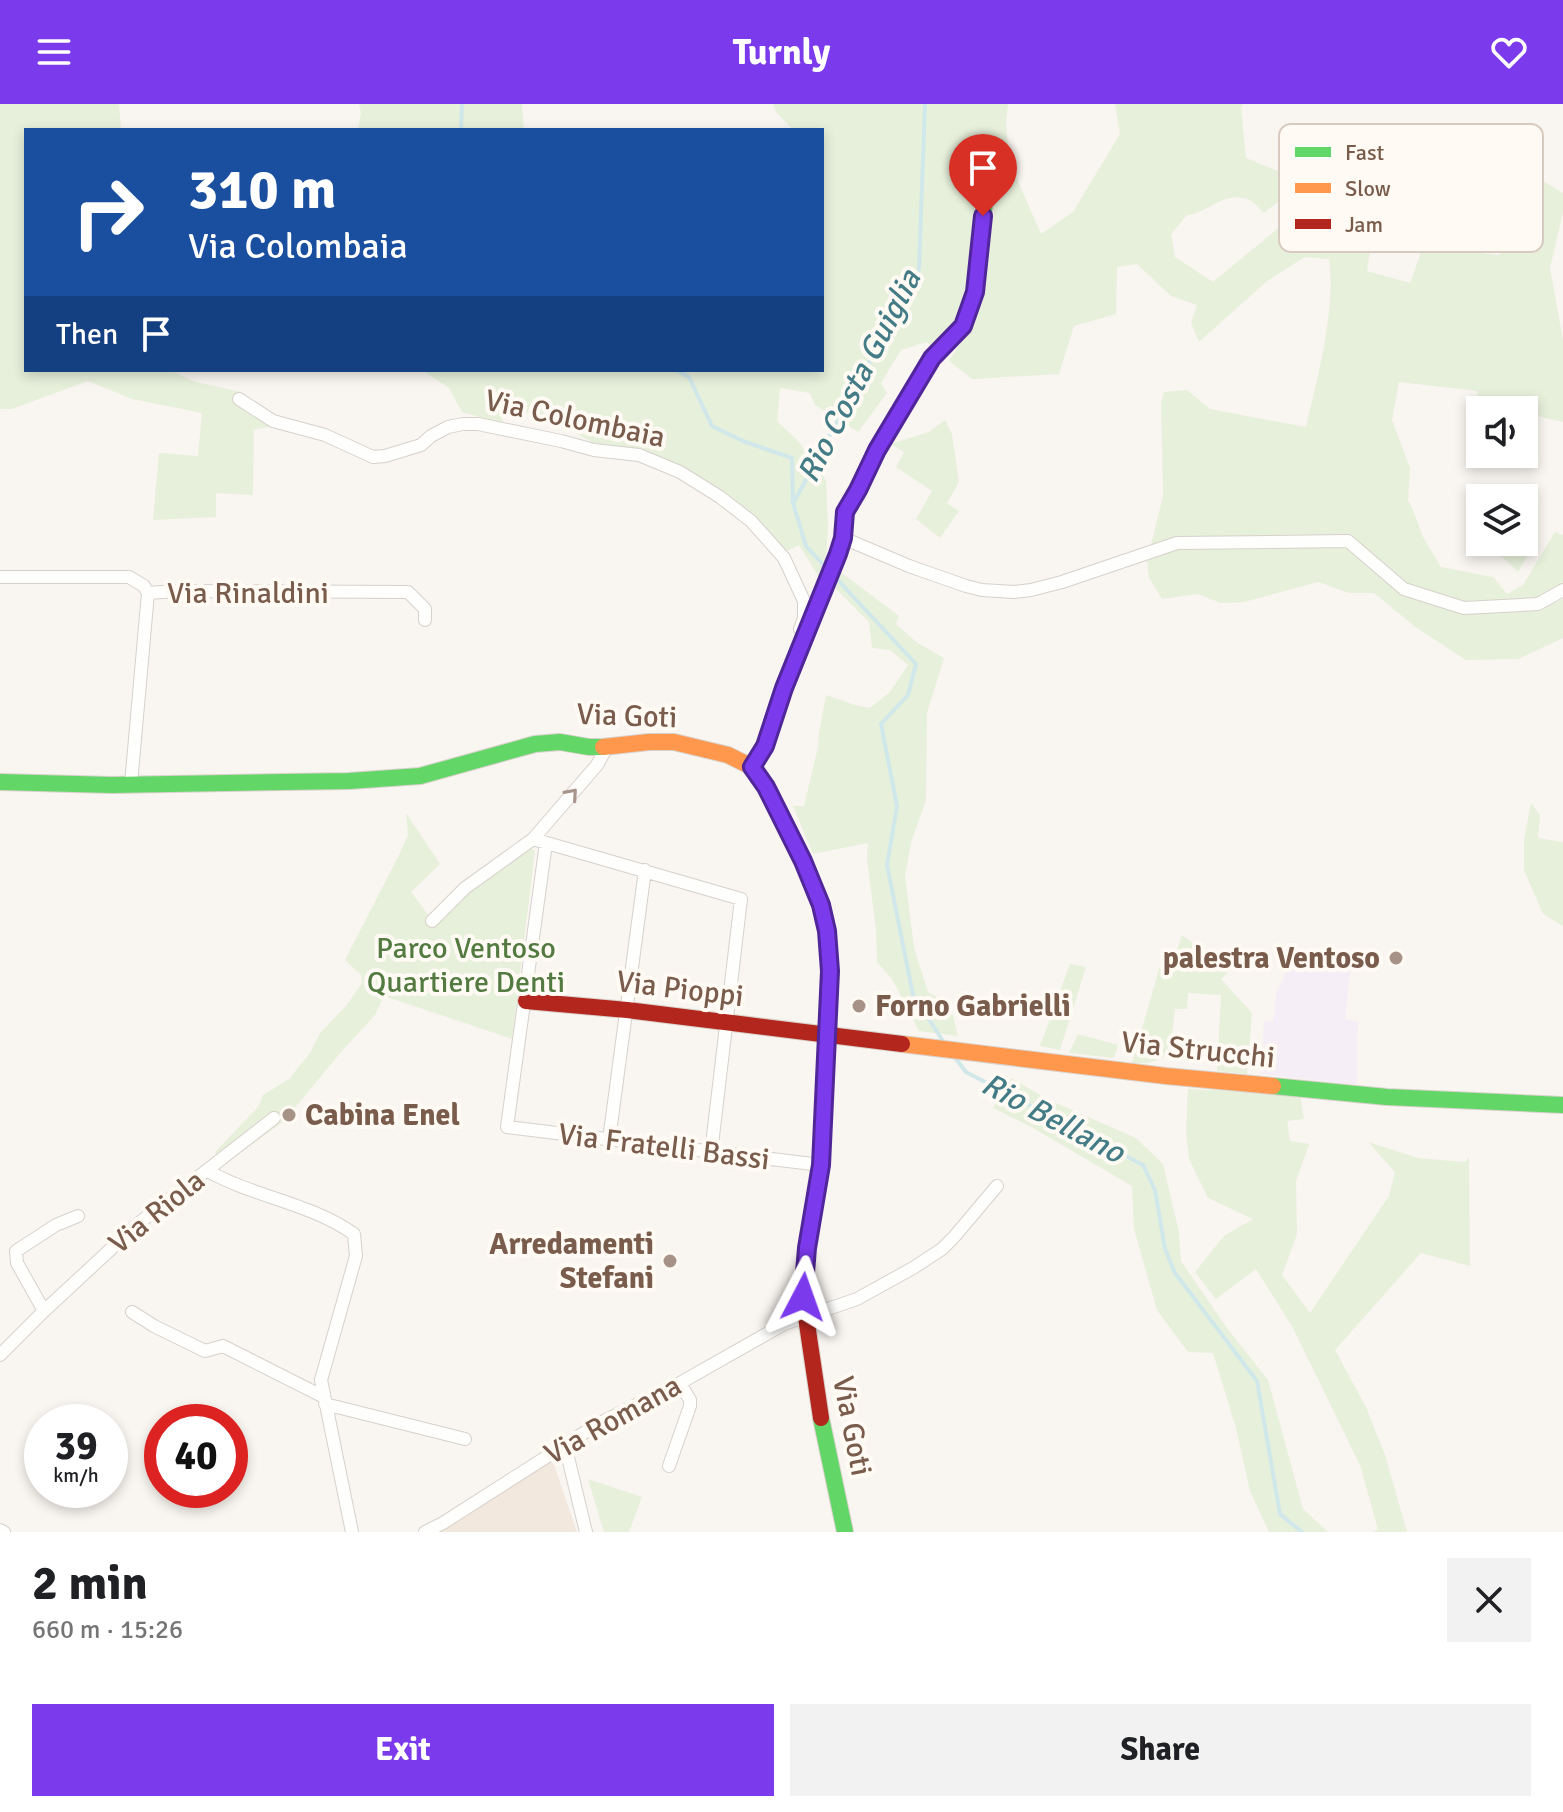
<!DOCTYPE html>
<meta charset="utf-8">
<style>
:root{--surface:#fff;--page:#f2f2f2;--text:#202124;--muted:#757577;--accent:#7c3aed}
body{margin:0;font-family:Signika,sans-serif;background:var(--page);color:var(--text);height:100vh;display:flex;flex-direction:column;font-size:30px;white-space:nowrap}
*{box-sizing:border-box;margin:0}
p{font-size:26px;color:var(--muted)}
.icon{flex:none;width:44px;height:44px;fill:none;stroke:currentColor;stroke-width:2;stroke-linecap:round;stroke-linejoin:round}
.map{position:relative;height:1428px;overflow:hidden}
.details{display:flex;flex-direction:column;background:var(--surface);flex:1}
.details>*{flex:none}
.guide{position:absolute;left:24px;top:24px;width:800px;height:244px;border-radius:0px;box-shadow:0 4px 12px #0003;background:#1a4fa0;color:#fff;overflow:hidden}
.tools{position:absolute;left:1466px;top:292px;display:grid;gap:16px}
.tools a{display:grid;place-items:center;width:72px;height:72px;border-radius:0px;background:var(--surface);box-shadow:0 4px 12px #0003;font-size:40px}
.speed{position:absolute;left:24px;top:1300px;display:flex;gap:16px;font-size:40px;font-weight:700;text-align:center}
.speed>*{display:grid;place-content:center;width:104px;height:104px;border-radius:50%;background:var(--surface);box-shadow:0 4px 12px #0003;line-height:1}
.speed small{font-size:20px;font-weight:400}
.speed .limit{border:12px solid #d22;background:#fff;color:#111}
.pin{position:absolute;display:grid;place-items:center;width:68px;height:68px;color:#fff;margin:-82px -34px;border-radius:50% 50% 50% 0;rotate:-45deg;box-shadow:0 0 8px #0007}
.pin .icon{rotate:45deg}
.me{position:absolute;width:88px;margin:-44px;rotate:4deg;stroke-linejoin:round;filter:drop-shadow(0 0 6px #0008)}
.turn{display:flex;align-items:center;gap:28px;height:168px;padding:0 32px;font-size:36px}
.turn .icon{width:104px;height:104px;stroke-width:2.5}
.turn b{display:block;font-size:56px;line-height:68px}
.then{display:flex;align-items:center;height:76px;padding:0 32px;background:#0003;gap:16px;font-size:30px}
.round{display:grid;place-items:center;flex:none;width:84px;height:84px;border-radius:0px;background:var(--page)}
.head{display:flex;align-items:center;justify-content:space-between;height:136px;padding:0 32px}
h1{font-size:48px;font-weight:700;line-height:60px}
.action{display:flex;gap:16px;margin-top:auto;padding:16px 32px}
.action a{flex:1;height:92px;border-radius:0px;background:var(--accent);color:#fff;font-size:32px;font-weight:700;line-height:92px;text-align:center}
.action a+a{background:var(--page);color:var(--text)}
header{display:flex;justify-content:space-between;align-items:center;height:104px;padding:0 32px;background:var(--accent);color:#fff;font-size:36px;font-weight:700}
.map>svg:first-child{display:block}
</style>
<header><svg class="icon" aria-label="menu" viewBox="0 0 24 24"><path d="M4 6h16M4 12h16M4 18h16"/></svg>Turnly<svg class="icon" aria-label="heart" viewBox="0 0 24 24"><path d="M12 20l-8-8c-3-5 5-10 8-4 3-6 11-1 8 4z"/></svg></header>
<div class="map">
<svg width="1563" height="1428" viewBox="0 0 1563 1428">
<rect width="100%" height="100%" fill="#f9f5f0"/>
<path fill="#f2e8de" d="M552,1355L577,1428H438Z"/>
<path fill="#f6eef6" d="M1295,848L1351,862L1345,915L1358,918L1357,979L1354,981L1261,970L1264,917L1273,918L1276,890Z"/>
<path fill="#e7f0db" d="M0,0H119L121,26H26V266H169L196,278L241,288L274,311L293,317L254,326L253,391L216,389V413L153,416L159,349L198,352L202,309L132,295L88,277L12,305H0Z
M359,0H522L524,26H358L361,9Z
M773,0H1008L1006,17L1009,57L1041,130L1073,108L1120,30L1115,0H1243L1241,3L1246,54L1280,68L1284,93L1264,109C1260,105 1254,98 1249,96C1225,85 1209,109 1187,111L1171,130L1175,153L1213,178L1298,108L1339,120L1372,132L1367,167L1410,179L1423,143L1500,151L1504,137L1474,115L1435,92C1411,100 1393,109 1376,128L1362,123L1371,104L1393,88L1433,73L1450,63L1462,83L1485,93L1488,45L1563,89V108L1550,164L1563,236V318L1524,309V306H1480V332L1472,330L1478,287L1399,278L1392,316L1410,364L1408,396L1413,406L1423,433L1441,463L1493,473L1507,490L1523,481L1555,428L1563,431V480L1542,493L1557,498L1563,495V534L1518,555L1466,556L1414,522L1374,489H1349L1318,478L1244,498L1221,499L1198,490L1162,495L1149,474L1147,457L1163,392L1161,299L1164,288L1187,286L1210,305L1306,323C1318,272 1336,205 1329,155L1305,153L1267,177L1199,238L1191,219L1197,201L1171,192L1137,160L1117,163L1116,210L1074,222L1059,270L972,275L949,257L966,231L982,198L994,106H979L970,190L955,222L935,248L927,238L901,246L881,279L887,289L858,328L815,301L810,289L780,284L777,317L799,338L826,376L828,422L826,455L819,473L799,441L787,447L756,414L724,389L639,345L593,339L562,321L495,298L504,320L462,308L449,284L422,266H822V26H793L776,8Z
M945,316L952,330L959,378L947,399L959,407L940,434L916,415L932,387L896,363L904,348L890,340L929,328Z
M1524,416L1535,418L1537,436L1518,468L1498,449L1500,438H1524Z
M838,466L899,512L896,520L916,538L944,554L927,609L926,696L911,739L905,772L914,844L928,888L950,901L958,932L919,927L892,875L877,858L876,826L867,754L868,739L813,750L793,702H804L818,643L819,629L826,591L855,601L870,604L890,588L908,561L890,546L872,544L869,518L832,481Z
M1531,699L1540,711L1538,734L1563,738V822L1543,810L1524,766V736Z
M406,709L440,760L411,788L432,816L524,741L535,747L512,935L384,892L375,911L341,948L284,1017L235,1053L222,1060L215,1048L259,1002L263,991L289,975L310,949L320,929L346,902L362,879L361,871L345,856L399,751L408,731Z
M1182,831L1230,866L1221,875L1252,909L1247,970L1217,967L1221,891L1188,889L1187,905H1175L1171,939L1163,954L1148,959H1132L1160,862L1172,864Z
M1070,860L1086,863L1060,946L1040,942Z
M1078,930L1118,941L1114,954L1069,949Z
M1011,974L1049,996L1136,1034L1163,1060L1179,1128L1181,1157L1227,1224L1268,1276L1303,1405L1328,1428H1269L1250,1387L1236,1324L1213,1249L1188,1248L1157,1206L1134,1125L1132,1082L1033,1024L993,1004Z
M1188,985L1300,990L1304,1015L1287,1017L1290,1037L1309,1040L1296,1077L1297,1130L1282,1171L1310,1209L1389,1092L1395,1068L1368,1038L1418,1054L1465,1058L1469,1053L1470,1162L1421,1149L1335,1246L1366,1303L1385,1351L1407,1428H1373L1378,1425L1360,1361L1293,1224L1256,1165L1216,1195L1195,1168L1224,1132L1253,1115L1208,1094L1189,1055L1186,1029Z
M588,1375L642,1393L629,1428H604Z"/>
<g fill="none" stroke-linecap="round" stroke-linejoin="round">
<path stroke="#d0e8ea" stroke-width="4" d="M461,26L462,0
M676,266L689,273L712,322L743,337L792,354L793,399L806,442L828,466
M794,398L919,165L925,0
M834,472L916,560L908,591L881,620L897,702L887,761L913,891L945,940
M953,951L966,968L1143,1061L1155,1086L1165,1145L1175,1169L1257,1277L1280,1410L1302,1428"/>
<defs>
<path id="street" d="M239,295L273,317L325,331L373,353L385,352L421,341L431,332L448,323L463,320H478L561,337L594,346L639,351L680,368L720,393L751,417L784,454L804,497V514L800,525
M843,434L909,462L966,482L982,486L1014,488L1031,486L1062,478L1177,439L1348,437L1404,485L1464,504L1538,500L1563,486
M0,473H129L144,482L148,489
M131,680L148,489L176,487L408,488L425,505V516
M533,735L741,795L711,1049
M546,739L507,1023L821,1061
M432,817L465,784L533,735L597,661L607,643
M609,1036L645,766
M208,1067C254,1093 310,1099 354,1130L356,1152L321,1276L352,1428
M44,1207L17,1159L16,1147L56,1121L78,1112
M132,1208L154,1222L205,1247L223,1242L324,1293
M0,1251L44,1207L139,1119L274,1014
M325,1300L465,1335
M565,1341L586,1428
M669,1362L690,1302V1296L680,1279
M0,1426L4,1428
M425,1428L443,1419L598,1320L680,1279L784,1220L857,1195L913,1164L942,1145L954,1133L997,1082"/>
<path id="fast" d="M752,663L765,642L784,584L838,450L843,434L845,408L877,346L932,254L963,222L975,188L986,87
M0,678L112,681L349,677L420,672L535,640L560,638L589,643H603
M1273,982L1387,993L1563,1001
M821,1314L845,1428"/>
<path id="slow" d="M603,643L649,638H674L728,651L752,663L766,683L803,757L821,801L827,827L830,867L825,984
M902,940L1166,972L1273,982"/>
<path id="jam" d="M526,897L627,906L902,940
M821,1314L803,1193L807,1144L821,1061L825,984"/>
</defs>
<use href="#street" stroke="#d7d1cb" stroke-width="14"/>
<use href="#fast" stroke="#d9d2cb" stroke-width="18"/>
<use href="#slow" stroke="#d9d2cb" stroke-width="18"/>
<use href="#jam" stroke="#d9d2cb" stroke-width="18"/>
<use href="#street" stroke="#fefefd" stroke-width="12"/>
<use href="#fast" stroke="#63d668" stroke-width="16"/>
<use href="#slow" stroke="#ff974d" stroke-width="16"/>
<use href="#jam" stroke="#b3261e" stroke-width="16"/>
</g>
<defs><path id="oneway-chevron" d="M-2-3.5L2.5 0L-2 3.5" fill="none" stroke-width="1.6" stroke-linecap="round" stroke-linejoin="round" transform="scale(2)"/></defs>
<use stroke="#a8958b" href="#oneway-chevron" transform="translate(572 690) rotate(-49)"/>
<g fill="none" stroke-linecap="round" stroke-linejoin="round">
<defs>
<path id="route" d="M803,1193L807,1144L821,1061L830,867L827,827L821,801L803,757L766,683L752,663L765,642L784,584L838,450L843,434L845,408L858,386L877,346L932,254L963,222L975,188L983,112"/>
</defs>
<use href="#route" stroke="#51269a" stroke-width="20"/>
<use href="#route" stroke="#7c3aed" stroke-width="14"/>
</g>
<g fill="#a69286" stroke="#fffaf3" stroke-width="3">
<circle cx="1396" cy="854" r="8"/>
<circle cx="859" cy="902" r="8"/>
<circle cx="289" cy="1011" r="8"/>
<circle cx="670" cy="1157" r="8"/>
</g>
<g text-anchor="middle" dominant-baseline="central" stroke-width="8" stroke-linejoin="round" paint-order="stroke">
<g font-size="30" fill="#7a5c4d" stroke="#fffaf3">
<text transform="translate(575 315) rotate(12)">Via Colombaia</text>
<text x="248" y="489">Via Rinaldini</text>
<text transform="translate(627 612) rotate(2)">Via Goti</text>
<text transform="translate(680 885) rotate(7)">Via Pioppi</text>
<text transform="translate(1198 946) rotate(6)">Via Strucchi</text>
<text transform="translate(664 1043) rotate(7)">Via Fratelli Bassi</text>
<text transform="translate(157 1108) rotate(-39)">Via Riola</text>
<text transform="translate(613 1316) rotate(-29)">Via Romana</text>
<text transform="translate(852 1322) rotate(79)">Via Goti</text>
</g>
<g font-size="30" fill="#537a41" stroke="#fffaf3">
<text x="466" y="844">Parco Ventoso<tspan x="466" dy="34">Quartiere Denti</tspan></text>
</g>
<g font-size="30" font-weight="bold" fill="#7a5c4d" stroke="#fffaf3" text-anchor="end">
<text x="1380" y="854">palestra Ventoso</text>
<text x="875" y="902" text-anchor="start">Forno Gabrielli</text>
<text x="305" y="1011" text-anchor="start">Cabina Enel</text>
<text x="654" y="1140">Arredamenti<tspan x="654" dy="34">Stefani</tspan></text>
</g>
<g font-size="32" font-style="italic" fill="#437c86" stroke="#fffaf3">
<text transform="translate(859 272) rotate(-63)">Rio Costa Guiglia</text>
<text transform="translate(1053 1014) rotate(28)">Rio Bellano</text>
</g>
</g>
<rect x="1279" y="20" width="264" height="128" rx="12" fill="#fffaf3" stroke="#d7cbc1" stroke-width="2"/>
<rect x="1295" y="43" width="36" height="10" fill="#63d668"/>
<rect x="1295" y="79" width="36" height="10" fill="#ff974d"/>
<rect x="1295" y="115" width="36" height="10" fill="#b3261e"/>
<g font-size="22" fill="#7a5c4d">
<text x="1345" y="56">Fast</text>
<text x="1345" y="92">Slow</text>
<text x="1345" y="128">Jam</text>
</g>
</svg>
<div class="tools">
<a><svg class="icon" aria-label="sound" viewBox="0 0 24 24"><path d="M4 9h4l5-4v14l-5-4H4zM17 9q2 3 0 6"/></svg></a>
<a><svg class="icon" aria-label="layers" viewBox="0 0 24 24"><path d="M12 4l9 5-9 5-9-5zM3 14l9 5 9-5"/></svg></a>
</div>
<div class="speed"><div>39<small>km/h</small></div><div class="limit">40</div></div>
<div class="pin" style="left:983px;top:112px;background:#d93025"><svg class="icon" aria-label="arrive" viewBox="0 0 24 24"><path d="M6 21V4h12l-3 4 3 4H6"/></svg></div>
<svg class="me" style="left:803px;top:1193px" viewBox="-20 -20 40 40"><path d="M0-17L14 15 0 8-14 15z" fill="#7c3aed" stroke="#fff" stroke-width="4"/></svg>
<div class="guide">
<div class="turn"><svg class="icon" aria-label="right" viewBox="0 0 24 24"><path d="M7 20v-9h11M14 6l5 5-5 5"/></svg><div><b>310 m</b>Via Colombaia</div></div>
<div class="then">Then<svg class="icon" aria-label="arrive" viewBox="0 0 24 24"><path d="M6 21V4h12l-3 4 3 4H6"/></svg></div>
</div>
</div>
<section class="details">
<div class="head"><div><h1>2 min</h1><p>660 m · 15:26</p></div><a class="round"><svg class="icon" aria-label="close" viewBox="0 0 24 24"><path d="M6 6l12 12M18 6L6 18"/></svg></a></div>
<div class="action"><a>Exit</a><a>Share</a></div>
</section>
